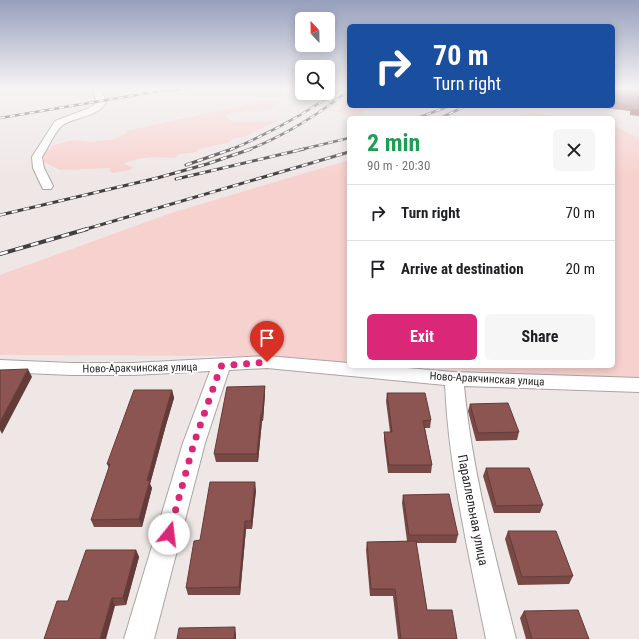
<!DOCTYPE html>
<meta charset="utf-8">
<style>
:root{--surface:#fff;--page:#f6f6f6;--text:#202124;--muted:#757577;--line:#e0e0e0;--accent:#db2777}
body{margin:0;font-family:"Roboto Condensed",sans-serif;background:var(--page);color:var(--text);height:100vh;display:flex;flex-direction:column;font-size:15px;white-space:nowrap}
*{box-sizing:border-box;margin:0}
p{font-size:13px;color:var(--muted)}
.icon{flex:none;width:22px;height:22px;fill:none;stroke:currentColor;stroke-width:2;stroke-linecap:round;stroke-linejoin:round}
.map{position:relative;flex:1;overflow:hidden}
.panel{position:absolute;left:347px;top:116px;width:268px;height:252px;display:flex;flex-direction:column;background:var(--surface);border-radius:6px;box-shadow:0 2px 10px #0003}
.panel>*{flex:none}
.hud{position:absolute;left:347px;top:24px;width:268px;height:84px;border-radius:6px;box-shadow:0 2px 10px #0003;background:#1a4fa0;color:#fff;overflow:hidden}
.needle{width:26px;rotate:338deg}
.fabs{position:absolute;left:295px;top:12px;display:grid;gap:8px}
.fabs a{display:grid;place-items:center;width:40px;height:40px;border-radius:6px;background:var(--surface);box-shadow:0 2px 10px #0003;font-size:20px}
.pin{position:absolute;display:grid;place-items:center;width:34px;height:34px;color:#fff;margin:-41px -17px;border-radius:50% 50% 50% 0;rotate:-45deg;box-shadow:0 0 4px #0007}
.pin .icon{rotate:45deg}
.me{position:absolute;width:44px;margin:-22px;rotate:16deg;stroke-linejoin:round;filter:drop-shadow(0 0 3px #0008)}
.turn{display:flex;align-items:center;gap:14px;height:84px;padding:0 20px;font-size:18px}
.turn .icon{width:52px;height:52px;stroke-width:2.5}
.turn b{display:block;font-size:28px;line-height:34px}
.round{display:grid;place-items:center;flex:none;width:42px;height:42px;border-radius:6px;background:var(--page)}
.overview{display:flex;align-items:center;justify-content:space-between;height:68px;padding:0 20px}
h1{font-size:24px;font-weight:700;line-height:30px;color:#1e9e55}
.button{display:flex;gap:8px;margin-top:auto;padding:8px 20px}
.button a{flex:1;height:46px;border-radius:6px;background:var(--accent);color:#fff;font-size:16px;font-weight:700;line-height:46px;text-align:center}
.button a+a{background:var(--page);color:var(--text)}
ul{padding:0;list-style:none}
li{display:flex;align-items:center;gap:12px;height:56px;padding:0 20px;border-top:1px solid var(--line)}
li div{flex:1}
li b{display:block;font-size:15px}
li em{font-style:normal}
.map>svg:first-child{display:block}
</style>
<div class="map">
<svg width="639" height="639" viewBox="0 0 639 639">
<rect width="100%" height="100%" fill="#eee7e6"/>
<path fill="#f7d1ce" d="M263,101L281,102C263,116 244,108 225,115C232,129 264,118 278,121L244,137L235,138L228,143L198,149L197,152L179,154L175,158C158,157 139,156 124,164L133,167L130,170L112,173L109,170L110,168L60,170L44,162V154L53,145L74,140L90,142L116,139L126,133V131Z
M349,101V106H387L364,111L358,117L343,115L336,111Z
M532,112L569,118H509Z
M613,125L639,138V381L410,366H613Z
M349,160V362L269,356L0,355V275L171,213Z"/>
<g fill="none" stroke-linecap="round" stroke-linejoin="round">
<defs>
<path id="minor" d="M92,88H100L106,101C102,116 74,117 63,125C56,129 47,150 42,157L44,168L53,186L51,189H43L33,168L32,157L55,121L87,109L97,103Z
M267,356L349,363V366H383L454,372L639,378V392L464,386C472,472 495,555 516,639H486C469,555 449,471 445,385L267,368L229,370L205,443L154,639H124L183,443L210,371L133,375H72L0,372V360L72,363H133Z"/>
</defs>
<use href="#minor" stroke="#aba4a3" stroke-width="2"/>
<use href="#minor" fill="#fff" fill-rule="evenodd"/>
<defs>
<path id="rail-far2" d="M171,91L193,88
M0,118L177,88
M417,118L450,106
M440,118L466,106
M230,150C270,133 306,114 341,88
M248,150C286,135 318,115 349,90
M299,150L349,138"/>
<path id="rail-far1" d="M186,165L232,149
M176,179L304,149
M0,215L157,178L207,164L251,149
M83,230L349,152"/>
<path id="rail" d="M0,254L87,229"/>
</defs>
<use href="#rail-far2" stroke="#423f3f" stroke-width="2.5"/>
<use href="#rail-far1" stroke="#423f3f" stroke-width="3"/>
<use href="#rail" stroke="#423f3f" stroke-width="4"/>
<use href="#rail-far2" stroke="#fff" stroke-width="1.5" stroke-dasharray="5" stroke-linecap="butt"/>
<use href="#rail-far1" stroke="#fff" stroke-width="2" stroke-dasharray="6" stroke-linecap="butt"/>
<use href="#rail" stroke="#fff" stroke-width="2.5" stroke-dasharray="8" stroke-linecap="butt"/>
</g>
<path fill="#794946" d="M613,88H639V116L630,115V111L588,106H613Z
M265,386V394L263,421H262L258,462H216L214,454Z
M172,390L174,398L166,425L150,484L152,488L142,527H94L91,520L109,468L107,464Z
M387,393L431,420L430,428H425L432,465L431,473H388L384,440V432H390L386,401Z
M470,404L519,432L517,440L476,441L468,411Z
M486,468L543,505L540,513H494L483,476Z
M256,490L252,529H246L240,595H188L186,588L200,540Z
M403,495L458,535L456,543H416L427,610L457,639H398L393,596H370L366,550L367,542L407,541L402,503Z
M508,531L573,576L569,584L518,585L505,539Z
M136,550L139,557L126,605L115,606L68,601Z
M524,611L589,639H526L520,618Z"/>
<path fill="#633c39" d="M28,369L32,377L2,434L0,430V422Z
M265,386V394L263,421L262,414Z
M172,390L174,398L166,425L150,484L152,488L142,527L139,519L147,481L164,417Z
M261,414L262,421L258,462L257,454Z
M255,482L256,490L252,529L251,521Z
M245,521L246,529L240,595L239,587Z
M136,550L139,557L126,605L123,598Z
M112,598L115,606L106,639H100Z
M235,627L236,634V639H234Z"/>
<path fill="#8d5551" stroke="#633c39" d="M613,88H639V110H632V106L613,103Z
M28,369L0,422V370Z
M265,386L262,414H261L257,454H214L227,387Z
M134,390H172L164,417L147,481L150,480L139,519L91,520L110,464H107Z
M387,393H425L431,420L423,421L432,465H389L384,432H392Z
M508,403L519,432L478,433L470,404Z
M486,468H529L543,505L496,506Z
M210,482H255L251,521H245L239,587L186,588L194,541L200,540Z
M449,494L458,535H409L403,495Z
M508,531H556L573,576L522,577Z
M416,541L427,610H452L457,639H401L395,589H371L367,542Z
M86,550H136L123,598H112L100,639H44L57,601H68Z
M578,610L589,639H532L524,611Z
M235,627L234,639H177L179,628Z"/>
<linearGradient id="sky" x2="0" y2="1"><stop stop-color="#969fbc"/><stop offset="0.5" stop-color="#f7f4f4"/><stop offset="1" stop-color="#f7f4f4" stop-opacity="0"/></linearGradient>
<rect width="639" height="177" fill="url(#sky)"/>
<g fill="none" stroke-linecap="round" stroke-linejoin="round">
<path stroke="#db2777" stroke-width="7" stroke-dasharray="0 12.6" d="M169,534L194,443L221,366L267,362"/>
</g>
<g text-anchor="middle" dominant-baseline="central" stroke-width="4" stroke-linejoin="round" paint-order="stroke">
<g font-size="11" fill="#2a2727" stroke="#fff">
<text transform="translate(140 368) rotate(-1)">Ново-Аракчинская улица</text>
<text transform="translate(487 379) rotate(3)">Ново-Аракчинская улица</text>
</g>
<g font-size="13" fill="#2a2727" stroke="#fff">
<text transform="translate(473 510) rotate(79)">Параллельная улица</text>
</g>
</g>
</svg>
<div class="fabs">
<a><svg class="needle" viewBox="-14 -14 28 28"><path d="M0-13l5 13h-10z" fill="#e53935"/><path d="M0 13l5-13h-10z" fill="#757577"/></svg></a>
<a><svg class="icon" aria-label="search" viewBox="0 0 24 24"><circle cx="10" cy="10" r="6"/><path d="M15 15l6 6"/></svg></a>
</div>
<div class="pin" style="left:267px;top:362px;background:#d93025"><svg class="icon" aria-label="arrive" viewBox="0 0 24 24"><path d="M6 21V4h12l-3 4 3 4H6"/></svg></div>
<svg class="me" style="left:169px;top:534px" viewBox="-20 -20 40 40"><circle r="19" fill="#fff"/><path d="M0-13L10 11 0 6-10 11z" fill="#db2777"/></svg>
<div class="hud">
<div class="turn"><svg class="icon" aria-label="right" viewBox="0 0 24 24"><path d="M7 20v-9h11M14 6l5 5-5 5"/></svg><div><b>70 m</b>Turn right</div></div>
</div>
<section class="panel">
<div class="overview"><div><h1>2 min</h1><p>90 m · 20:30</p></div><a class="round"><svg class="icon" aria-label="close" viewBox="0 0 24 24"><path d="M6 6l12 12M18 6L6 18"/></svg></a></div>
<ul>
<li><svg class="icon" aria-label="right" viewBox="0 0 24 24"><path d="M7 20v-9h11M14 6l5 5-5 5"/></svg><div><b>Turn right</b></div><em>70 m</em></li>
<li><svg class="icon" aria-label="arrive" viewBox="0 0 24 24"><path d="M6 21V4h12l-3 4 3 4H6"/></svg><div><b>Arrive at destination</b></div><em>20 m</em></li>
</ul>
<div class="button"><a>Exit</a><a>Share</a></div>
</section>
</div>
